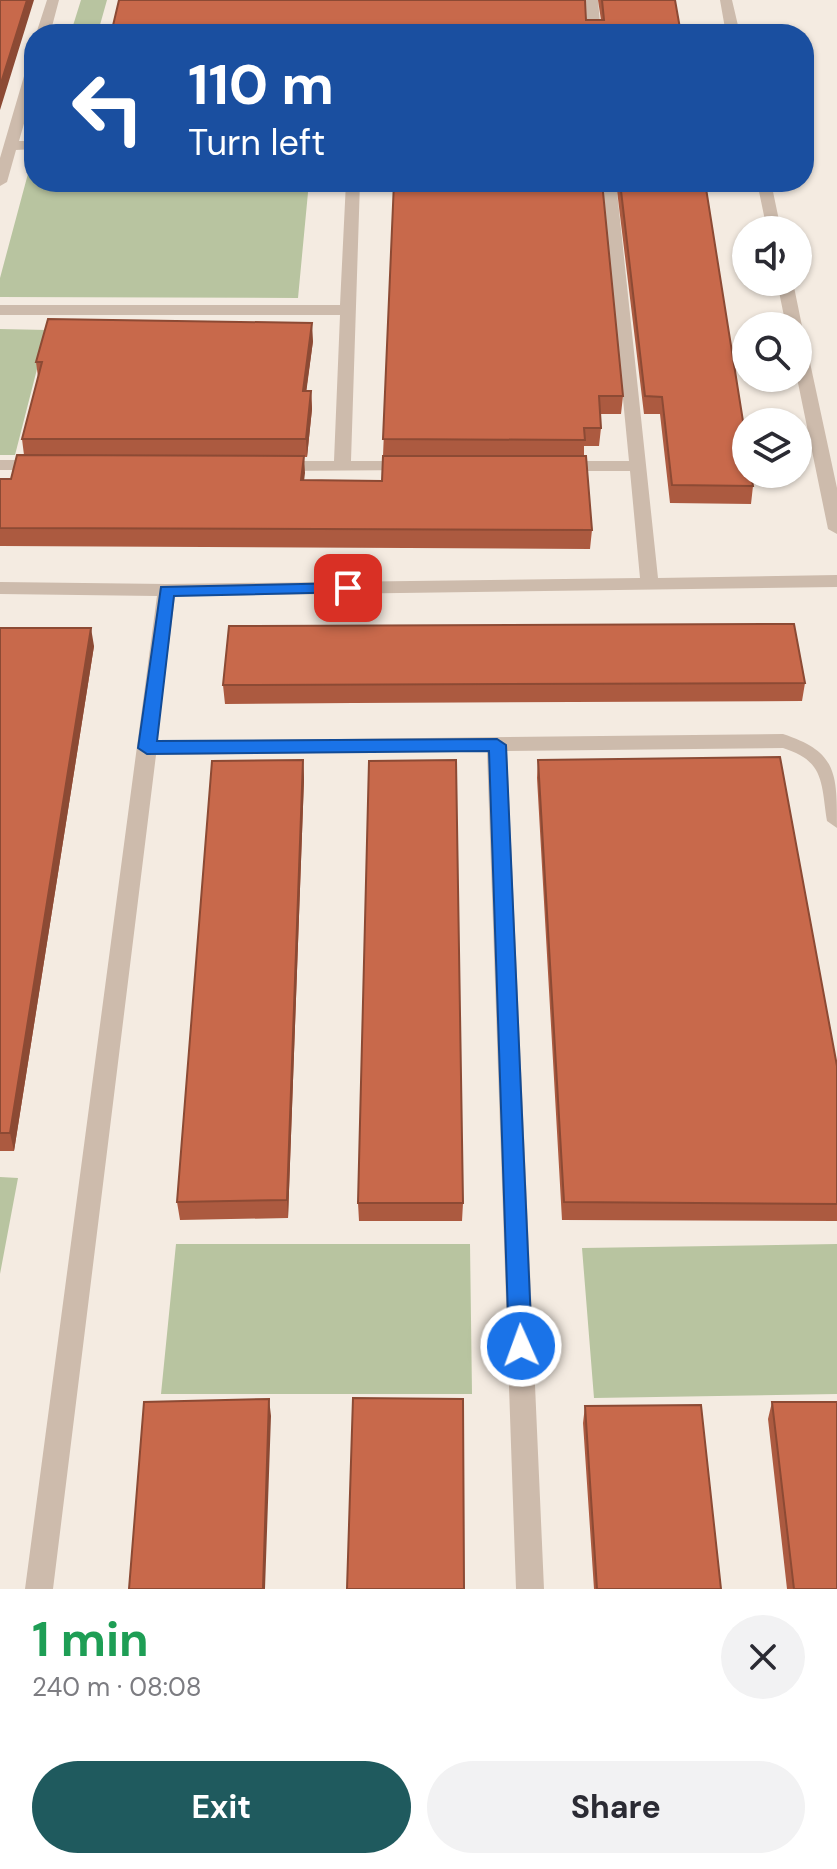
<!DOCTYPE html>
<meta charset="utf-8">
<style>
:root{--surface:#fff;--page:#f2f2f3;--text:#2b2b33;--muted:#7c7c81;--accent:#1f5a5e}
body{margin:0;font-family:"DM Sans",sans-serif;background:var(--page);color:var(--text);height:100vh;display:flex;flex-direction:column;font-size:30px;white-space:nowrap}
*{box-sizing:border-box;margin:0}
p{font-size:26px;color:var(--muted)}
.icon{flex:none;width:44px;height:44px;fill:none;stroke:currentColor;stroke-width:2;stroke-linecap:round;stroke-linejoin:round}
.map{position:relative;height:1589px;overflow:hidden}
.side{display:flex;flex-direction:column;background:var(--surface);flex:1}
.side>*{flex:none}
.hud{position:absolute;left:24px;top:24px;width:790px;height:168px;border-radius:32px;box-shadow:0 2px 6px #0004;background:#1a4fa0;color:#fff;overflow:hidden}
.buttons{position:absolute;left:732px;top:216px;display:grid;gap:16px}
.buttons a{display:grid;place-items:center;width:80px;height:80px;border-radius:50%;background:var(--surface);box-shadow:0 2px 6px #0004;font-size:40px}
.pin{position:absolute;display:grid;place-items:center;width:68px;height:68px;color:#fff;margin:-34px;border-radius:16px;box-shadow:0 4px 12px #0006}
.me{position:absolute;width:88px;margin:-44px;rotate:358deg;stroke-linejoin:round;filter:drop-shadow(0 0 6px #0008)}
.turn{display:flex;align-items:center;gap:28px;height:168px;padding:0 32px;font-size:36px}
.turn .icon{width:104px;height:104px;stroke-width:2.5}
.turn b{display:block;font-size:56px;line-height:68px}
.round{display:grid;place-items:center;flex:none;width:84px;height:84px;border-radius:42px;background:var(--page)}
.head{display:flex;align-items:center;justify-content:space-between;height:136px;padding:0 32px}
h1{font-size:48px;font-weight:700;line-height:60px;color:#1e9e55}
.action{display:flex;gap:16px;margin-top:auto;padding:16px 32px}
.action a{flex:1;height:92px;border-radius:48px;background:var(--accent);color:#fff;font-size:32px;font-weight:700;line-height:92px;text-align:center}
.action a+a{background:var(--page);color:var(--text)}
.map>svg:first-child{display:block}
</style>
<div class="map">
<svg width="837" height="1589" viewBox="0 0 837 1589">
<rect width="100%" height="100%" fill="#f4ebe1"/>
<path fill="#b8c4a0" d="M81,0H107L98,32H71Z
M33,155L34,182H309L298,298L0,297V278Z
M0,329L47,330L15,455H0Z
M0,1177L18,1178L0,1274Z
M176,1244H470L472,1394H161Z
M837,1244V1394L594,1398L582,1248Z"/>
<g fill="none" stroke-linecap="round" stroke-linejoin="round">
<path fill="#cdbbac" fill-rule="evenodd" d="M47,0H59L50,34H36Z
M586,0H598L601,34H587Z
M720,0H732L740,34H726Z
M34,62V89L19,141H34V149L16,150L7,182L0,186V158L27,66Z
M346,182H360L351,461H409L417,466L415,470L277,471L269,466L277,461H334L340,315H0V305H340Z
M602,182H616L658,578L837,575V587L175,596L157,741L783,734C837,752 837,772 837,828L827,821C821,783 825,761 783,748L507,751L544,1589H516L487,751L156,755L53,1589H25L157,596L0,594V582L167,584L640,578L630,471H561L553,466L561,461H629Z
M757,182H771L781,230H767Z
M777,282H793L802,326L800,329L798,326H786Z
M798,339L806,344L837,488V534L828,529L797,378Z
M0,460H41L49,465L41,470H0Z"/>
</g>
<path fill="#ac5a40" d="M598,0H675L681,34L586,20H601Z
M394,182L623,396L621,414H600L601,428L599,446H584V456L592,530L590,549L0,546V479H11L24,455L22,439L38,377L36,362L313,341L306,391H311L312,409L307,457H304V480L382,481Z
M616,182H705L753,486L751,504L670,503L660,414H644Z
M0,628L94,646L14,1151H0Z
M805,683L802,701L353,703L225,704L223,685Z
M303,760L304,779L288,1218L180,1220L177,1202Z
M538,760L837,1066V1221L562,1220L537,778Z
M358,1203H463L462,1221H359Z
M772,1402L837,1589H787L768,1419Z
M585,1406L721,1589H594L583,1423Z"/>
<path fill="#8c4a34" d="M27,0H34L0,110V86Z
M312,323L313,341L304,409L303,391Z
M311,391L312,409L307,457L306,439Z
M304,456L305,473L302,498L301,480Z
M91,628L94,646L14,1151L10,1133Z
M303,760L304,779L288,1218L287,1200Z
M269,1399L271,1416L265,1589H263Z"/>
<path fill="#c8694b" stroke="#8c4a34" stroke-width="2" d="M0,0H27L0,86Z
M119,0H585L586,20H604L602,0H675L681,34H111Z
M394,182H602L623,396H599L601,428H584L585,440L383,439Z
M620,182H705L746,440V474H751L753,486L672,485L662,397L645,396Z
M48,319L312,323L303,391H311L306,439H22L42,362H36Z
M17,455L304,456L301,480L382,481L383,456H586L592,530L0,528V479H11Z
M794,624L805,683L223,685L229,626Z
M0,628H91L10,1133H0Z
M780,757L837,1066V1204L564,1202L538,760Z
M303,760L287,1200L177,1202L212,761Z
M456,760L463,1203H358L369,761Z
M353,1398L463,1399L464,1589H347Z
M269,1399L263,1589H129L144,1402Z
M772,1402H837V1589H794Z
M701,1405L721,1589H597L585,1406Z"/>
<path fill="#1a73e8" stroke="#114b97" stroke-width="2" d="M348,583L356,588L354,592L174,596L157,741L497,739L506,745L532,1346L529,1353L521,1356L513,1353L509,1346L489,751L147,754L138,748L161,587Z"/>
</svg>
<div class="buttons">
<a><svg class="icon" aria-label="sound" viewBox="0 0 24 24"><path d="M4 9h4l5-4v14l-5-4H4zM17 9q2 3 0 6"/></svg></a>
<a><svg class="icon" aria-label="search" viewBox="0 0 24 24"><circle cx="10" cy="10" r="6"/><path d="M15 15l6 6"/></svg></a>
<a><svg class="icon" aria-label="layers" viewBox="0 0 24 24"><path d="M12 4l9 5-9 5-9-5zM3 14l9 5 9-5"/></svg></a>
</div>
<div class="pin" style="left:348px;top:588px;background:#d93025"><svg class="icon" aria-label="arrive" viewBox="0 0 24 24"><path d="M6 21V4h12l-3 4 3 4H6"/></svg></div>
<svg class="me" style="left:521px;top:1346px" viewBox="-20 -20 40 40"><circle r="17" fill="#1a73e8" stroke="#fff" stroke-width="3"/><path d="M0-11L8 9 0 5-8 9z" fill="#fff"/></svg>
<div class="hud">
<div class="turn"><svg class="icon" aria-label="left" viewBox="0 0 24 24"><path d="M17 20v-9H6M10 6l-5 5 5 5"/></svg><div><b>110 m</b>Turn left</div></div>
</div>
</div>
<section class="side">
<div class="head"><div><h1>1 min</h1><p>240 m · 08:08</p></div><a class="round"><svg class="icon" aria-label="close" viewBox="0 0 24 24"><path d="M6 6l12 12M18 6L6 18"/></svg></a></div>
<div class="action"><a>Exit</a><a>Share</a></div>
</section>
